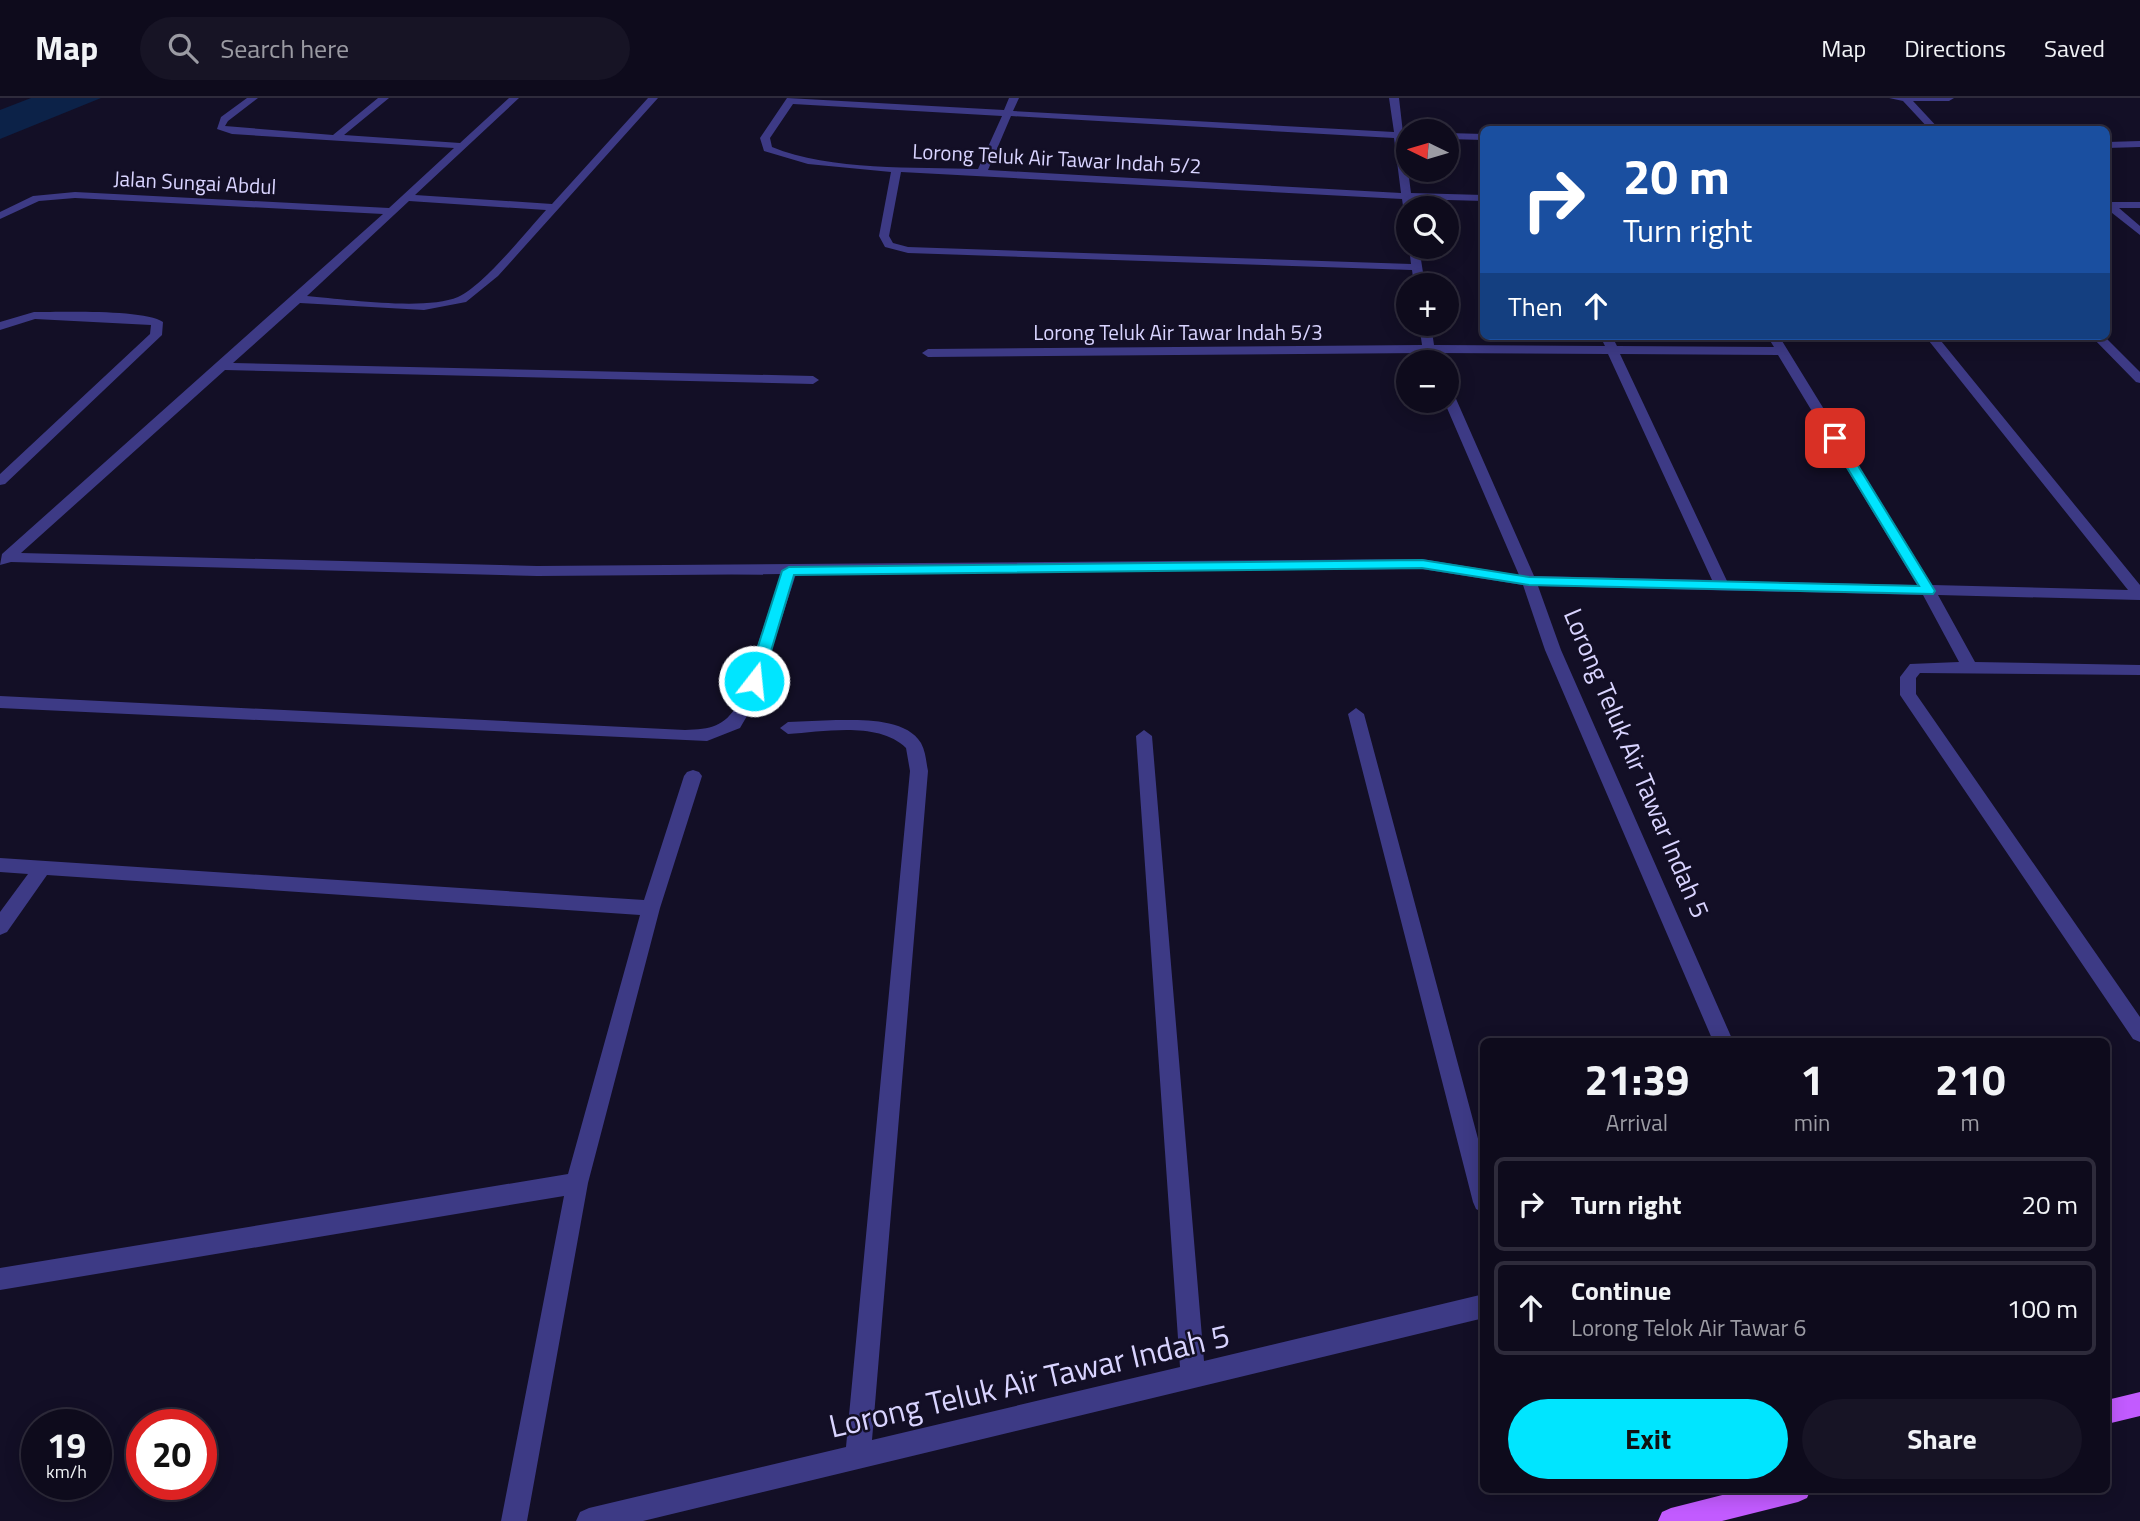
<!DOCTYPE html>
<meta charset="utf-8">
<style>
:root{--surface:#0e0b1c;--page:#171425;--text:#f1f3f6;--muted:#9b9ba3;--line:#2e2b3b;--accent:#00e5ff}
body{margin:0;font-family:"Titillium Web",sans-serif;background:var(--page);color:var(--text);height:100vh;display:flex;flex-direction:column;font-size:26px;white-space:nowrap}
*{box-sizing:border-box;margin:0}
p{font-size:23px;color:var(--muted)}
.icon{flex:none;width:38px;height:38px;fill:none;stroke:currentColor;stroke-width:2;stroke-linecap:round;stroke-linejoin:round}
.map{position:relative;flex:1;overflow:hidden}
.panel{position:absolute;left:1480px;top:940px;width:630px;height:455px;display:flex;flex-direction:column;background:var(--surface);border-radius:10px;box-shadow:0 4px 18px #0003,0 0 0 2px var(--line)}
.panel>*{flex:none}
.banner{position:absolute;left:1480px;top:28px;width:630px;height:214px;border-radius:10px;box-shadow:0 4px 18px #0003,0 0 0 2px var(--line);background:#1a4fa0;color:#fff;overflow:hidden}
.needle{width:46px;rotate:275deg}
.controls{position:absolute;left:1396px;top:21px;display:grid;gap:14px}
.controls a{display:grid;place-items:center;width:63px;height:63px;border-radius:50%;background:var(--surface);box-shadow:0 4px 18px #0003,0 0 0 2px var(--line);font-size:35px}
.speed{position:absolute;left:21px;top:1311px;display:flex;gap:14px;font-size:35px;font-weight:700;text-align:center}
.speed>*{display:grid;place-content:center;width:91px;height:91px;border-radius:50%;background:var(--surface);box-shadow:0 4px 18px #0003,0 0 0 2px var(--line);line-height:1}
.speed small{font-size:18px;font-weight:400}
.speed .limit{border:10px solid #d22;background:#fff;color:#111}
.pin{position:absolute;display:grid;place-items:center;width:60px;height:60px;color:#fff;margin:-30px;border-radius:14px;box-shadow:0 4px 10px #0006}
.me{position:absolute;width:77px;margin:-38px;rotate:16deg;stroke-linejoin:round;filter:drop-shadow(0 0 5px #0008)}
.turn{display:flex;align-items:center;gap:24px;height:147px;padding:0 28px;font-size:32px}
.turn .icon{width:91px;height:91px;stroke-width:2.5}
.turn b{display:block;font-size:49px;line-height:60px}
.then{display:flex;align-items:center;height:66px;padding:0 28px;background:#0003;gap:14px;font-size:26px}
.eta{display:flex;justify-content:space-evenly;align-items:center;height:119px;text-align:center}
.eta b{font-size:42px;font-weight:700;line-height:49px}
.primary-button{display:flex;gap:14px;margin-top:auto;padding:14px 28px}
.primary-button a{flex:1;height:80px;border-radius:42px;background:var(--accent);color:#111;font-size:28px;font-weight:700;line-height:80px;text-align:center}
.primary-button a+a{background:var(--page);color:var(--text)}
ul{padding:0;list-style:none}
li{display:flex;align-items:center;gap:21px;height:94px;margin:0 14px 10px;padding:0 14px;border:4px solid var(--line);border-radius:10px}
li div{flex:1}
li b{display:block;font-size:26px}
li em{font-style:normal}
header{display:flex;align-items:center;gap:42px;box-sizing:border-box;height:98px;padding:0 35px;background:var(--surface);border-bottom:2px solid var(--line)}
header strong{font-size:33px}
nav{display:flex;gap:38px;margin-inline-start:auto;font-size:24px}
.search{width:490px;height:63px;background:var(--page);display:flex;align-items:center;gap:18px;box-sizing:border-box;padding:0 24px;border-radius:38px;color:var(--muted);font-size:26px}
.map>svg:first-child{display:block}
</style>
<header>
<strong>Map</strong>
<div class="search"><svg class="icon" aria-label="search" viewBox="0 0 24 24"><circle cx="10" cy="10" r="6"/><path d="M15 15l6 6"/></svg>Search here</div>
<nav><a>Map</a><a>Directions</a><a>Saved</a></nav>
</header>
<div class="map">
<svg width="2140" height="1423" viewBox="0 0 2140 1423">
<rect width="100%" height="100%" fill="#130f26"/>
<path fill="#0c2248" d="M31,0H101L0,41V12Z"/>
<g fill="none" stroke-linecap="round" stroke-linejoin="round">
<path fill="#3d3a85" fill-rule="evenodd" d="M247,0H258L228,23L225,28L333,37L378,0H389L344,37L460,45L509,0H519L415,97L552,106L648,0H658L498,178L466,204L424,212L300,205L233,265L813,278L819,282L813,286L225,272L21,455L537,468L1422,461L1519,477L1444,303H1447V290L1453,294L1534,478L1712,482L1608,256L1436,255L1440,264H1428L1424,255L928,259L922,255L928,251L1422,247L1419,226H1431L1434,247L1605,248L1600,238H1612L1617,248L1774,249L1767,238H1779L1932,487L2128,492L1925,238H1937L2140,487V502L1938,497L1975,564L2140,567V577L1920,575L1916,580V596L2140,919V944L2133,941L1900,597V579L1910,566L1959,564L1923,497L1538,488L1561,552L1733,943H1713L1545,552L1523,487L1422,471L796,476L754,606L740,630L707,643L0,610V598L685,632C711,631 724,629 738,606L781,476L537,478L11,464L0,467L2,456L383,116L75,100L39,103L0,121V114L33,98L75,94L389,110L454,50L232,36L217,31L221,19ZM409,103L546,112C527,133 483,188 458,199C425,213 344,201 307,198ZM1620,256L1778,257L1917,487L1727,483Z
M787,0L1004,12L1009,0H1019L1013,13L1394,34L1389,0H1399L1403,35H1409V41H1404L1411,95L1484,97V103L1412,101L1414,110H1409V118L1404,115L1402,101L901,74L889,138L893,145L908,149L1411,166L1409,149H1419L1425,187H1414L1412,172L908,155L885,149L879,138L891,74L808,66L764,53L760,40ZM793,6L1002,18L978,71C916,69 830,73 772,49L770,40ZM1011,18L1394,40L1401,95L988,72Z
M1889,0H1954L1949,3H1913L1940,32H1930L1903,3Z
M1447,35L1484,36V42L1447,41Z
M2140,43V49L2107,50V44Z
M2107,104H2140V110H2119L2140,128V137L2107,111Z
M34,214C60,214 145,211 163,224L162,237L5,386L0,387V376L150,236L151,227L35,221L0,232V224Z
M2091,238H2104L2140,274V285L2136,284Z
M1356,610L1364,616L1484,1063V1115L1476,1111L1473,1104L1348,616Z
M836,622C862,622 906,620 921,645C926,654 926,664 928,673L872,1342L1180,1269L1136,638L1144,632L1152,638L1204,1263L1484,1196V1220L643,1423H576L580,1414L589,1410L846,1349L910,673L906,650C878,623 824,634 788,636L780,630L788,624Z
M693,672L699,674L702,678L660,810L588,1085L527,1423H501L564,1098L0,1192V1170L568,1076L640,817L47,777L7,834L0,837V814L28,776L0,774V760L644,802L684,678L687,674Z"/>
<path fill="#c25bff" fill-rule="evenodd" d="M2140,1294V1318L2107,1326V1302Z
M1746,1391H1811L1807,1400L1798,1404L1722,1423H1658L1662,1414L1671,1410Z"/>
</g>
<path fill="#00e5ff" stroke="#0095a6" stroke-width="2" d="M1835,336L1841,340L1935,493L1933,496L1529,487L1422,470L794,477L762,583L754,588L747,583L782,473L789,469L1422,462L1529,479L1919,488L1829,340Z"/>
<g text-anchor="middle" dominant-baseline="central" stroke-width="5" stroke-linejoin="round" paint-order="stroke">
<g font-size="21" fill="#d9d4ff" stroke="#130f26">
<text transform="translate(1057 60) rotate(3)">Lorong Teluk Air Tawar Indah 5/2</text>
<text transform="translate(195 84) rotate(3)">Jalan Sungai Abdul</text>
<text x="1178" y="234">Lorong Teluk Air Tawar Indah 5/3</text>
</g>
<g font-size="26" fill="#d9d4ff" stroke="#130f26">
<text transform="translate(1637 665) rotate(67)">Lorong Teluk Air Tawar Indah 5</text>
</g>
<g font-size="32" fill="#d9d4ff" stroke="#130f26">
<text transform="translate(1029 1282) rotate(-13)">Lorong Teluk Air Tawar Indah 5</text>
</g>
</g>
</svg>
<div class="controls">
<a><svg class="needle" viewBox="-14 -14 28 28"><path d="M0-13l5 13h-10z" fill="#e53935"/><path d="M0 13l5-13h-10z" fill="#9b9ba3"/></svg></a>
<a><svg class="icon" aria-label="search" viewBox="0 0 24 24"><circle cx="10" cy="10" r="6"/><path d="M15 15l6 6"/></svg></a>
<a>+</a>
<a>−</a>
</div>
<div class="speed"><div>19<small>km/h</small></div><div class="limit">20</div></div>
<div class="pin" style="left:1835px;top:340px;background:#d93025"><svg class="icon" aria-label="arrive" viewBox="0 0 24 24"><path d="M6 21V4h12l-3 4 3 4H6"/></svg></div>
<svg class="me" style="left:754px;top:583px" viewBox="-20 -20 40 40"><circle r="17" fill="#00e5ff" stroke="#fff" stroke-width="3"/><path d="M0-11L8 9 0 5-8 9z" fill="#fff"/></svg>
<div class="banner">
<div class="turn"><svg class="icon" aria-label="right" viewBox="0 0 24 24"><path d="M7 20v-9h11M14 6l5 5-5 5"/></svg><div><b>20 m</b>Turn right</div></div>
<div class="then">Then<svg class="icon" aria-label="ahead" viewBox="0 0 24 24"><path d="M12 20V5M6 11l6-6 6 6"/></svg></div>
</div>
<section class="panel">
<div class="eta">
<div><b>21:39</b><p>Arrival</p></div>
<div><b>1</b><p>min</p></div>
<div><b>210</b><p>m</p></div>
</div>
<ul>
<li><svg class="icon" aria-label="right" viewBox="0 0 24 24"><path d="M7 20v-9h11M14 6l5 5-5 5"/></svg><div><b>Turn right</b></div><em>20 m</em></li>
<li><svg class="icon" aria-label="ahead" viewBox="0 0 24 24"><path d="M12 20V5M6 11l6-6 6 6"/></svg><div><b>Continue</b><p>Lorong Telok Air Tawar 6</p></div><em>100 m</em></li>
</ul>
<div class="primary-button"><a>Exit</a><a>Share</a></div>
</section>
</div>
